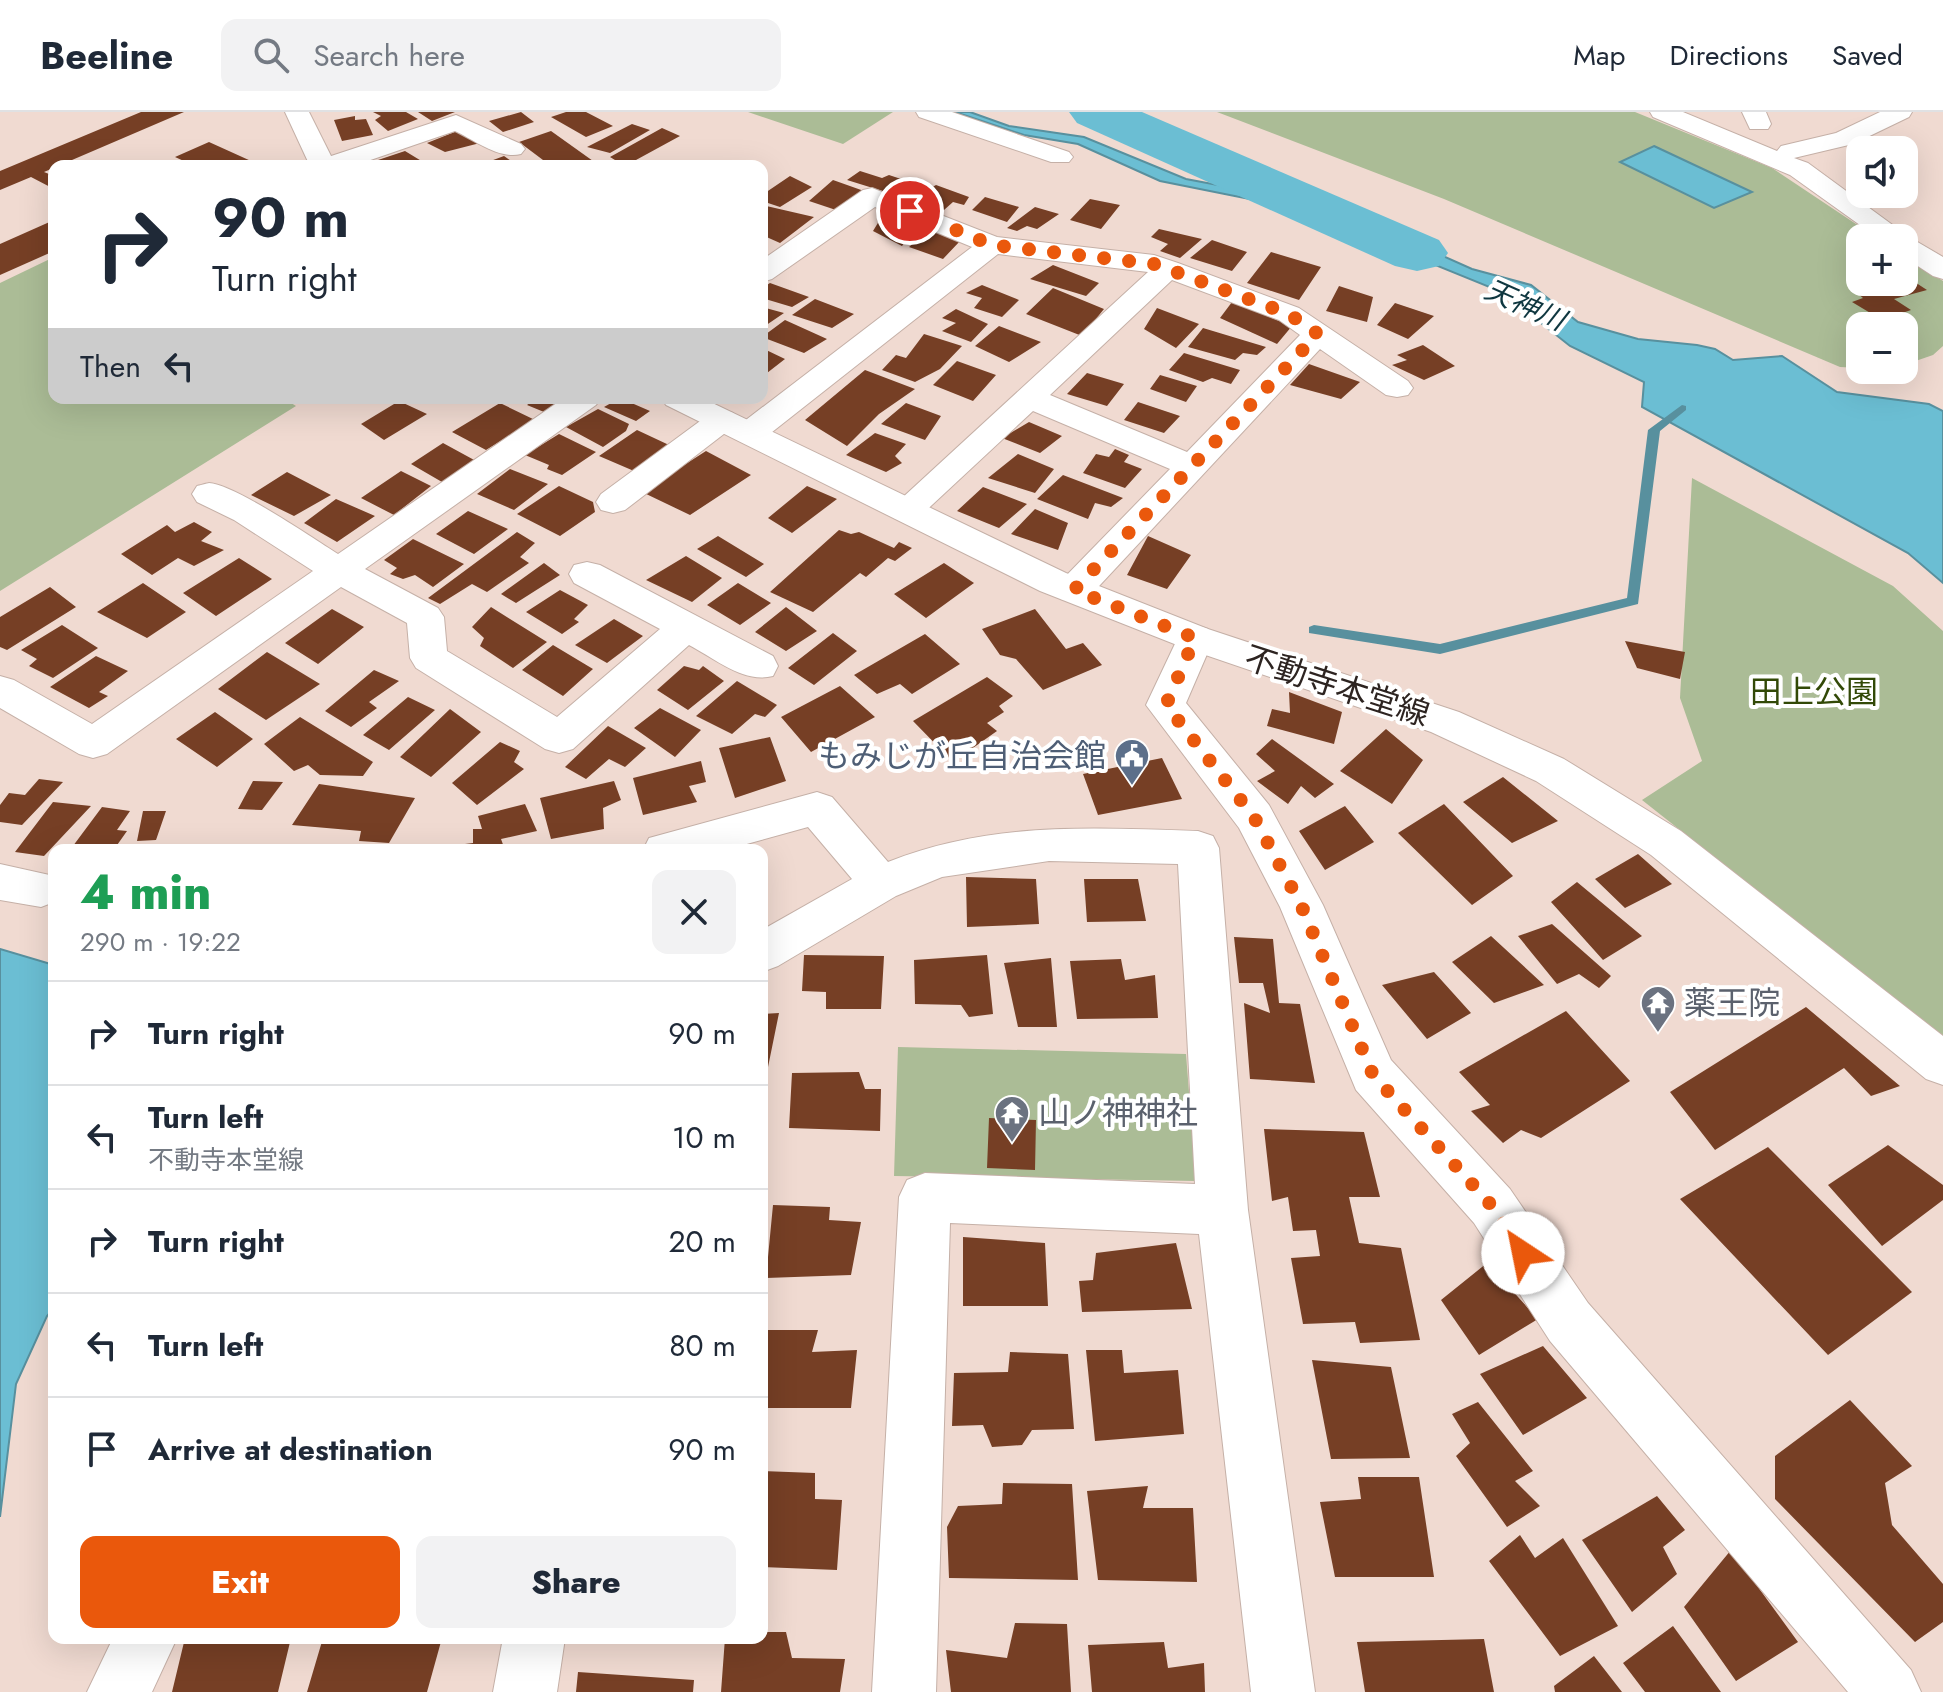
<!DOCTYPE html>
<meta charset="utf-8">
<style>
:root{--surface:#fff;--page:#f2f2f3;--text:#1f2937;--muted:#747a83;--line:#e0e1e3;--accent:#ea580c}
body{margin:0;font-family:Jost,"Noto Sans JP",sans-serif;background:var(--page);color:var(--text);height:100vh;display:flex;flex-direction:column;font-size:30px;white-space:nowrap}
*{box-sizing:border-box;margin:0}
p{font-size:26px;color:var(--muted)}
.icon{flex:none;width:44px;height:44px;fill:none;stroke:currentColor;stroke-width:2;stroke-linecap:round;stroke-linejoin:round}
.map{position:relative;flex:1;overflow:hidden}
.sheet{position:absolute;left:48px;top:732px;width:720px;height:800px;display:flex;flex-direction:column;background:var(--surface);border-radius:16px;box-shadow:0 8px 32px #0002}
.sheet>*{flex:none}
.hud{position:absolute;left:48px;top:48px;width:720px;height:244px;border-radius:16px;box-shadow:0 8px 32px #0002;background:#fff;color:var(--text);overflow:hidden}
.tools{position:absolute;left:1846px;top:24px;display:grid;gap:16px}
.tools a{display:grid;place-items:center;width:72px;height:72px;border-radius:16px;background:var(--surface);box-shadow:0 8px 32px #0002;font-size:40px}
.pin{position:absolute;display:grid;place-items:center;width:68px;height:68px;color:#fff;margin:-34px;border:4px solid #fff;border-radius:50%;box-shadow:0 2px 8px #0007}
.me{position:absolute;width:88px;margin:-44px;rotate:326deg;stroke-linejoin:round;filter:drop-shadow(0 0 6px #0008)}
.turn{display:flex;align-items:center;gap:28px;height:168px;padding:0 32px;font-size:36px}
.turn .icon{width:104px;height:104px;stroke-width:2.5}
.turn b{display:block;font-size:56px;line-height:68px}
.then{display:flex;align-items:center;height:76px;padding:0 32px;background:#0003;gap:16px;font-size:30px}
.round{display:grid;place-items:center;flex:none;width:84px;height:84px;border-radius:16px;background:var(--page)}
.overview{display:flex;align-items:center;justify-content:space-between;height:136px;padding:0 32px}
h1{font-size:48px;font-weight:800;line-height:60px;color:#1e9e55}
.action{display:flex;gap:16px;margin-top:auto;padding:16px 32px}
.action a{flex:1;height:92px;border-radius:16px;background:var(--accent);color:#fff;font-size:32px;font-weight:800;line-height:92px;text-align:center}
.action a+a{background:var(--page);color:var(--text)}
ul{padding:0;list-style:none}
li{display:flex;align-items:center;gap:24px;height:104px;padding:0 32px;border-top:2px solid var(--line)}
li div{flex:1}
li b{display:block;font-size:30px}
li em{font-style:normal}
header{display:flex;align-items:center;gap:48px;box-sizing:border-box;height:112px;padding:0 40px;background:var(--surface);border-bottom:2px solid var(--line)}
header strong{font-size:38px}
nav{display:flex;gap:44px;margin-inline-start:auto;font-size:28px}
.search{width:560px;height:72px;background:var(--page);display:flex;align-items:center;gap:20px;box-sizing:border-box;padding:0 28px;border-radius:16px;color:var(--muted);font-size:30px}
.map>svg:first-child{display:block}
</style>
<header>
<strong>Beeline</strong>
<div class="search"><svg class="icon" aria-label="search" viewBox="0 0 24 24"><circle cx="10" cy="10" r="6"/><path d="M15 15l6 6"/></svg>Search here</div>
<nav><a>Map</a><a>Directions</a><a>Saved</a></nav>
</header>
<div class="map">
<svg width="1943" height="1580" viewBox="0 0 1943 1580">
<rect width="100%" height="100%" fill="#f0dad1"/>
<path fill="#abbc96" d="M748,0H893L843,32Z
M1217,0H1635L1772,56L1877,126H1860V170H1904V144L1943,169V234L1933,243L1904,253V214H1860V256L1840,255L1444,87Z
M54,145V286H283L296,294L0,479V171Z
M1692,366L1893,474L1943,519V926L1642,688L1702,649L1680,586Z
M898,935L1186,942L1196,1069L894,1064Z"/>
<path fill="#6bbed3" stroke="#58909e" stroke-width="2" d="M955,0H970L1009,14L1084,25L1186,67L1308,90L1367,110L1472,157L1531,173L1578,210L1638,227L1697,233L1715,237L1733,248L1782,244L1837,280L1929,292L1943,299V471L1908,441L1642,295L1644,270L1570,234L1502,180L1295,96L1160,69L1078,32L1024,23Z
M1654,34L1752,80L1714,96L1620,50Z
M0,837L54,853V1196L47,1204L16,1272L0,1405Z"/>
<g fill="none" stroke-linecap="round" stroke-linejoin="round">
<path fill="#58909e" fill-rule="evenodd" d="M1682,293L1686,294V298L1660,319L1638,492L1440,542L1309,521V515L1314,513L1440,532L1627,486L1648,318Z"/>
<path fill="#6bbed3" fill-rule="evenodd" d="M1069,0H1142L1439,128L1448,141L1439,154L1417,159L1395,154L1077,11Z"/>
</g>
<path fill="#763f25" d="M141,0H184L44,60L54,64V77L31,65L0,78V59Z
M373,0H406L418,7L388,19L375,8L381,4Z
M418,0H455L432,9Z
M521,0L534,10L503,20L489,9Z
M566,0H586L613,14L586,25L551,5Z
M355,4V8L366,7L373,23L342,29L334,8Z
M632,12L650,18L610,41L587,35Z
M662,16L680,24L625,54L610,45Z
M457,19L480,31L445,40L427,31Z
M551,19L600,54H551L519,30Z
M209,30L251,49L241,54H176L186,50L175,45Z
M405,39L428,53L364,54L363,53Z
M504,44L518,54H477Z
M860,59L882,66L889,63L907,69L889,81L847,68Z
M790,64L812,75L780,95L762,89V83Z
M833,68L864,79L836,98L809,89Z
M936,73L969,85L964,93L953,90L944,98L922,91L931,85L922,81Z
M985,85L1019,95L1007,110L972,98Z
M1090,87L1120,93L1101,117L1070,108Z
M762,93L814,105L780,131L762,123Z
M1035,95L1059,102L1037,117L1027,114L1017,119L1007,116Z
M884,101L906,111L918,113L902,134L873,119Z
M54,108V139L0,163V132Z
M930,117L961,128L943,147L909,135Z
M1159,117L1202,127L1180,146L1160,139L1168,132L1151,125Z
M1212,128L1247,140L1232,159L1190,146Z
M1271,140L1321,155L1299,188L1247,171Z
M1053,153L1099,171L1086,184L1030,167Z
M1904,163L1927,178L1894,187L1911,198L1882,208L1852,190L1863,186L1850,175L1875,170H1904Z
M770,171L809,185L792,195L762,186V176Z
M982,173L1019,188L1002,205L974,196L982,186L966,181Z
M1339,174L1373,185L1367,210L1326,199Z
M1053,176L1104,197L1082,224L1026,202Z
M815,187L854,202L832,216L792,203Z
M1232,190L1292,214L1277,232L1220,206Z
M1395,191L1434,204L1408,227L1377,213Z
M762,195L784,201L762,216Z
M1157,196L1199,212L1176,236L1144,217Z
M956,197L988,212L971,230L942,219L956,211L942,206Z
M785,208L827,227L804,241L762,225Z
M999,214L1041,230L1009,250L975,234Z
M1203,216L1266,235L1257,243L1243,241L1235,248L1188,235Z
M924,222L962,234L940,257L915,270L882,258L896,243L906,246Z
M1423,233L1455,254L1424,268L1392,253L1407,248L1397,243Z
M762,236L785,247L767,261L762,260Z
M1184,241L1240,258L1231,272L1212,266L1203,270L1169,258Z
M957,249L996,263L973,289L933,273Z
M1309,252L1360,270L1341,287L1290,273Z
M865,258L915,277L879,302L847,334L805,308Z
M1087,261L1124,272L1107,294L1067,282Z
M1160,263L1197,274L1186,290L1150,277Z
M536,286H563L544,300L527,293Z
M620,286L650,299L636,309L604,295Z
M399,289L427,302L384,328L361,312Z
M1138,290L1180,304L1164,321L1124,308Z
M500,291L535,308L486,338L452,320Z
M906,291L941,304L925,328L881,312Z
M598,297L629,312L626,319L603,335L566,315Z
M1029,310L1062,324L1040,341L1002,326Z
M637,318L669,333L634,359L599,344Z
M875,321L906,332L895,344L902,351L886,360L846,343Z
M559,322L596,340L562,363L547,357L549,353L525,343Z
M443,331L476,349L442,370L411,352Z
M1115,337L1129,343L1124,350L1142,357L1125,376L1083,361L1096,342L1109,345Z
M706,339L751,363L690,403L642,380Z
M1018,342L1054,357L1035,381L988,366Z
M510,357L548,372L514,398L477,382Z
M401,359L431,374L394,403L361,386Z
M287,360L331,383L294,404L251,383Z
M1063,363L1123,386L1111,395L1095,391L1088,407L1037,387Z
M559,374L593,390L595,400L560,424L517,402Z
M807,374L837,387L792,421L768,406Z
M983,375L1027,392L999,416L957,399Z
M336,387L375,404L337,430L304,411Z
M1035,397L1068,411L1058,438L1011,422Z
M468,399L508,417L474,442L436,422Z
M194,410L212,420L201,429L224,438L194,454L178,446L152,463L121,442L167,413L175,420Z
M839,418L851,422L859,420L894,436L899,430L912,436L895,449L888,446L866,465L860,461L813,500L770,480Z
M517,420L535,431L520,445L529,451L487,480L472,472L440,492L428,486Z
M718,424L764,452L746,465L697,437Z
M1148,424L1191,443L1167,477L1127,463Z
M413,427L464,452L433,475L415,463L403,467L390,462L397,456L384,448Z
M686,444L722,466L692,490L646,468Z
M239,446L272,467L216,504L183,481Z
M544,451L560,463L516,491L501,482Z
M944,451L974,471L926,506L894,482Z
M143,471L186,500L147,526L97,500Z
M738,471L771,491L740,513L707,493Z
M50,475L76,495L7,538L0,535V505Z
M560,478L588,493L574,507L579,510L562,522L526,500Z
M491,495L547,530L513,556L480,534L484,526L472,515Z
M786,495L817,519L786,539L755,520Z
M332,497L364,515L318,552L285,531Z
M1035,497L1066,537L1083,531L1102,553L1043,578L1016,547L1000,543L982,517Z
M614,507L643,524L607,551L575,533Z
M62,513L98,536L53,566L29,554L37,547L21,538Z
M833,521L857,539L814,573L788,556Z
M925,522L960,552L912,582L900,572L877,582L854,563Z
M1625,529L1685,540L1680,567L1637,556Z
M553,533L593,557L563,584L522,558Z
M267,540L320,572L266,608L218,577Z
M96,544L128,559L99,580L108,584L89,596L50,575Z
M684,554L699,558L703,554L724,569L688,598L657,578Z
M374,558L399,569L369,590L377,596L351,615L325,599Z
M987,565L1013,584L999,594L1004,600L987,611L997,619L953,650L913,609Z
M737,569L777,593L765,605L755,602L732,622L696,604Z
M840,574L875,605L811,640L781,605Z
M1289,580L1342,600L1334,632L1267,614L1272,597L1290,601Z
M408,585L435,598L389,638L363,623Z
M660,596L701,618L675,645L634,616Z
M450,597L481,620L431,665L400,645Z
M215,600L253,627L217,655L176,627Z
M300,605L373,650L363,664L320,663L308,653L294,659L264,632Z
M608,614L646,636L625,655L609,647L586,667L565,655Z
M1386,617L1423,648L1392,692L1340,659Z
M770,625L786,669L735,686L719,636Z
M1272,627L1334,672L1315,686L1301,674L1288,692L1257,669L1275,659L1256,642Z
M500,630L520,639L514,650L524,657L477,693L452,671Z
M1162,646L1182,687L1098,703L1083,662Z
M701,649L706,670L689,674L697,690L643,703L633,666Z
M1503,665L1558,709L1512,731L1463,690Z
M39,667L63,670L22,713L0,710V693L9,681L25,683Z
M253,669L283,670L262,698L238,697Z
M614,669L621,688L603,696L604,717L551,727L540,686Z
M319,672L415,686L389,731L359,729L361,719L292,713Z
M53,690L91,694L44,744L15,740Z
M525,692L537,719L501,727L505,738H458L457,733L473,731V717H482L478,704Z
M1444,692L1513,764L1472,793L1398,721Z
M1345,694L1374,730L1325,758L1299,719Z
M102,695L130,699L117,718L127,719L115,736L94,734L93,738H70Z
M143,699H166L156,728L137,729Z
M1638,742L1672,772L1625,796L1595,767Z
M966,765L1036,767L1039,812L967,815Z
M1084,767H1138L1146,809L1087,810Z
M1577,770L1642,824L1603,848L1551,790Z
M1552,812L1611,864L1599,876L1579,862L1557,872L1518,824Z
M1491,824L1544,873L1494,891L1452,850Z
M1234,825L1273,827L1279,891L1300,892L1315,971L1250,967L1244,891L1270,901L1263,871H1239Z
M804,843L884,844L881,897H826V880L802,879Z
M987,843L993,902L969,905L961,893L915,892L914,848Z
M1051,846L1057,915H1018L1004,851Z
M1121,847L1125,868L1155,863L1158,906L1077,907L1070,849Z
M1434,860L1471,901L1427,927L1382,873Z
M1806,895L1900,974L1871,984L1844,956L1715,1038L1670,980Z
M1566,899L1630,969L1541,1026L1521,1018L1503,1031L1471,999L1490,993L1459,960Z
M779,901L767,960H762V902Z
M859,960L865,977H881L880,1019L789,1016L792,961Z
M989,1006L1036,1008L1035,1058L987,1056Z
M1264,1017L1364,1020L1380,1085H1349L1359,1131L1401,1136L1420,1228L1360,1231L1355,1210L1303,1212L1291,1146L1320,1144L1316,1118L1293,1119L1288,1085L1272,1089Z
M1888,1033L1943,1073V1088L1882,1134L1828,1073Z
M1768,1035L1912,1180L1828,1243L1680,1087Z
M773,1093L830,1095L829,1108L861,1110L851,1163L766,1166Z
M963,1125L1045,1131L1048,1194H963Z
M1176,1131L1192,1197L1082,1200L1079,1169L1093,1168L1096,1141Z
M1487,1151L1538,1207L1479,1243L1441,1188Z
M762,1218H818L812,1240L857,1238L851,1296H762Z
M1543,1234L1587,1286L1523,1323L1480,1262Z
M1086,1238H1122L1124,1261L1178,1258L1184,1322L1095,1329Z
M1010,1240L1068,1242L1074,1317L1032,1318L1022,1333L992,1335L983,1313L952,1314L954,1261L1008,1260Z
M1312,1248L1391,1255L1410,1346L1331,1347Z
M1850,1288L1912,1354L1885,1371L1892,1413L1943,1472V1510L1915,1530L1775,1387V1344Z
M1478,1290L1533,1359L1515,1369L1540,1394L1507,1415L1456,1344L1470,1331L1452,1302Z
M762,1359L815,1361V1387L842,1388L837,1458L762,1455Z
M1358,1365H1419L1434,1465H1335L1320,1390L1361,1387Z
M1003,1371L1072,1372L1078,1468L949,1466L947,1415L958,1394L1002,1392Z
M1148,1374L1143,1396H1193L1197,1470L1098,1468L1087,1379Z
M1657,1384L1685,1418L1663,1435L1677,1462L1632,1500L1582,1428Z
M1520,1423L1535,1446L1563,1426L1618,1514L1560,1544L1489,1449Z
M1731,1438L1798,1530L1736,1569L1684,1495Z
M1015,1511L1067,1512L1071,1580H951L946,1538L1007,1546Z
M1673,1514L1721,1580H1645L1623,1551Z
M762,1520H786L792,1546L845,1547L840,1580H721L725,1526H762Z
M185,1526H291L278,1580H172Z
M323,1526H442L427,1580H307Z
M1484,1527L1494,1580H1365L1357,1530Z
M1164,1530L1168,1556L1204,1551L1205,1580H1092L1088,1533Z
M1594,1544L1622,1580H1555L1554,1574Z
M578,1560L694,1568L693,1580H576Z"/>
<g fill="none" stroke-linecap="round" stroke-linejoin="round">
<defs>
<path id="minor" d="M916,0H952L1069,40L1073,45L1069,50H1051L919,5Z
M1650,0H1683L1777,39L1781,34L1836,21L1880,0H1912L1909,5L1853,32L1794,46L1808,51L1909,125L1943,145V167L1933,164L1904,145V126H1878L1790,63L1653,5Z
M1742,0H1766L1771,12L1768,17H1750Z
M456,3L521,32L525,37L521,42C500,48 474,28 455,19L353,54H315L319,48Z
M872,76L997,125L1154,143L1178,151L1299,196L1408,269L1413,276L1408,283L1397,285L1386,283L1320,237L1087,487L1074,490L1061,487L1056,478L1061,469L1170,357L1033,299L918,406L906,409L894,406L889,398L1148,160L998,142L762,328L750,331L738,328L734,321L738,314L972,135L875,95L772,167L762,170V148L863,78ZM1172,168L1279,208L1300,223L1187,340L1050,283Z
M564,286H601L596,293L365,457L438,496L444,505L447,539L557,605L660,517L574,471L569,462L574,453L587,450L600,453L773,544L778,554L773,564C744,572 714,546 689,533L573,637L559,641L545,637L416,556L410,546L407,511L341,475L107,642L93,646L79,642L0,596V564L14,568L92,612L313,459L234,408L197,390L192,382L197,374C198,374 208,371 209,371C234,372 314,427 338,442Z
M722,298L733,301L738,308L733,315L625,398L613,401L601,398L596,390L601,382L711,301Z
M1195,513L1208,517L1214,526L1186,591L1269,693L1323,793L1391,948L1510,1077L1588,1191L1911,1558L1921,1580H1848L1550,1229L1474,1111L1356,978L1280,795L1239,716L1146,593L1182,517Z
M817,680L832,685L888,750C992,709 1090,716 1198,719L1213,724L1219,736L1248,1098L1315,1580H1251L1199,1122L950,1111L936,1580H872L899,1085L907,1068L925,1061L1195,1072L1178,752L1049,749L942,765L896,784L778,854L762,860V818L852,767L808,715L725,738H643L649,726Z
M0,752L54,764V790L41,795L0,788Z
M113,1526H177L152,1580H87Z
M503,1526H565L557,1580H493Z"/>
<path id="secondary" d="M285,0H309L336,54H310Z
M661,286H702L1066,461L1208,517L1459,600L1564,647L1681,719L1943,924V973L1926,967L1651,743L1536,669L1431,620L1182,535L1040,479L666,293Z"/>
</defs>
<use href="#minor" stroke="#c5b0a7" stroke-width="2"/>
<use href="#secondary" stroke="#c5b0a7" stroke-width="2"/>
<use href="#minor" fill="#fff" fill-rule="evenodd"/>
<use href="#secondary" fill="#fff" fill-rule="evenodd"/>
</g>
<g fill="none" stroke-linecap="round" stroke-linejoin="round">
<path stroke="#ea580c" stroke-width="14" stroke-dasharray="0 25.2" d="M910,99L992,133L1154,152L1289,202L1318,222L1074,478L1195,526L1166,593L1254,705L1301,793L1373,963L1492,1094L1523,1141"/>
</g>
<defs>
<symbol id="civic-pin" viewBox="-11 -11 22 30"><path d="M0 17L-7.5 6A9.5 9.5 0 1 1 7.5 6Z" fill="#5c6f8a" stroke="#fff"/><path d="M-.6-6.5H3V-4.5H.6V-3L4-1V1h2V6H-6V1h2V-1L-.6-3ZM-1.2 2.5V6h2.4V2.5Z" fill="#fff"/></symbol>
<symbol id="temple-pin" viewBox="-11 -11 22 30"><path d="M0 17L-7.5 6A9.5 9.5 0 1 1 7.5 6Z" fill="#6b7280" stroke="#fff"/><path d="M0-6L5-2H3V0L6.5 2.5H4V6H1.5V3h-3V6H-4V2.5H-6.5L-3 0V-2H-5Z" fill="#fff"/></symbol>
</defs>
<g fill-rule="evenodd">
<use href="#civic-pin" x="1112" y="624" width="40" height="54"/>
<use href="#temple-pin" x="1638" y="871" width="40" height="54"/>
<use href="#temple-pin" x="992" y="981" width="40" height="54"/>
</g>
<g text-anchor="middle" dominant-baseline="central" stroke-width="8" stroke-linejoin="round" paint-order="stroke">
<g font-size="28" font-style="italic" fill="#0f3740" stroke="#fff">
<text transform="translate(1525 193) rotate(24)">天神川</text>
</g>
<g font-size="32" fill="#2d2421" stroke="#fff">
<text transform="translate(1337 574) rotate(18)">不動寺本堂線</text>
</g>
<g font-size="32" fill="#324907" stroke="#fff">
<text x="1814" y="580">田上公園</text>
</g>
<g font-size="32" fill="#4e5e75" stroke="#fff" text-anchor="end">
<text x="1106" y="644">もみじが丘自治会館</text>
</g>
<g font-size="32" fill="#5b616d" stroke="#fff" text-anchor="start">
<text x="1684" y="891">薬王院</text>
<text x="1038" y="1001">山ノ神神社</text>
</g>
</g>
</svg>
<div class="tools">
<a><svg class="icon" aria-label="sound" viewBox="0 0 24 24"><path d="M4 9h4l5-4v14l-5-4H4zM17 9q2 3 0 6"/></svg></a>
<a>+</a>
<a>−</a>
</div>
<div class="pin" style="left:910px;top:99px;background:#d93025"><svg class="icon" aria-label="arrive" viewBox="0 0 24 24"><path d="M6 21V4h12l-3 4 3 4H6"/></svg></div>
<svg class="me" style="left:1523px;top:1141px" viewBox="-20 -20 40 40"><circle r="19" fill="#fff"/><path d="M0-13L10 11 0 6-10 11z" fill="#ea580c"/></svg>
<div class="hud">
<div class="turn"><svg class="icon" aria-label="right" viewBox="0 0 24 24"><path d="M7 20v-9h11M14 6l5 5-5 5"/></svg><div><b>90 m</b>Turn right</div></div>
<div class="then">Then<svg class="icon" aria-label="left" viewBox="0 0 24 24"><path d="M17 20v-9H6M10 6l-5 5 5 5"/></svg></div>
</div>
<section class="sheet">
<div class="overview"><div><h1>4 min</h1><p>290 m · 19:22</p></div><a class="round"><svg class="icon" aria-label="close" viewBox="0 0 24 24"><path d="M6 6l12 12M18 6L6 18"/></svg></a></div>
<ul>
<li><svg class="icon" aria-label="right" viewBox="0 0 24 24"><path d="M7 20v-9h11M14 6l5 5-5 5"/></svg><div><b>Turn right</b></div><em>90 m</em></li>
<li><svg class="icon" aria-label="left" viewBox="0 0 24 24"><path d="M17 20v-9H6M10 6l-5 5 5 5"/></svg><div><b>Turn left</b><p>不動寺本堂線</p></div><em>10 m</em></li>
<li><svg class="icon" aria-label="right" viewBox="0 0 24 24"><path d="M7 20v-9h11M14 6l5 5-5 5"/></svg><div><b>Turn right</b></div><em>20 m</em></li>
<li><svg class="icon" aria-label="left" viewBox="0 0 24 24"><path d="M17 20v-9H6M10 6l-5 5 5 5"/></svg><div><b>Turn left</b></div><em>80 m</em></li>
<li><svg class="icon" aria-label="arrive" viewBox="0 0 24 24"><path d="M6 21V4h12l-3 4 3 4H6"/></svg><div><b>Arrive at destination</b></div><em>90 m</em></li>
</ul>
<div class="action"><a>Exit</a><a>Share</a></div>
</section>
</div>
